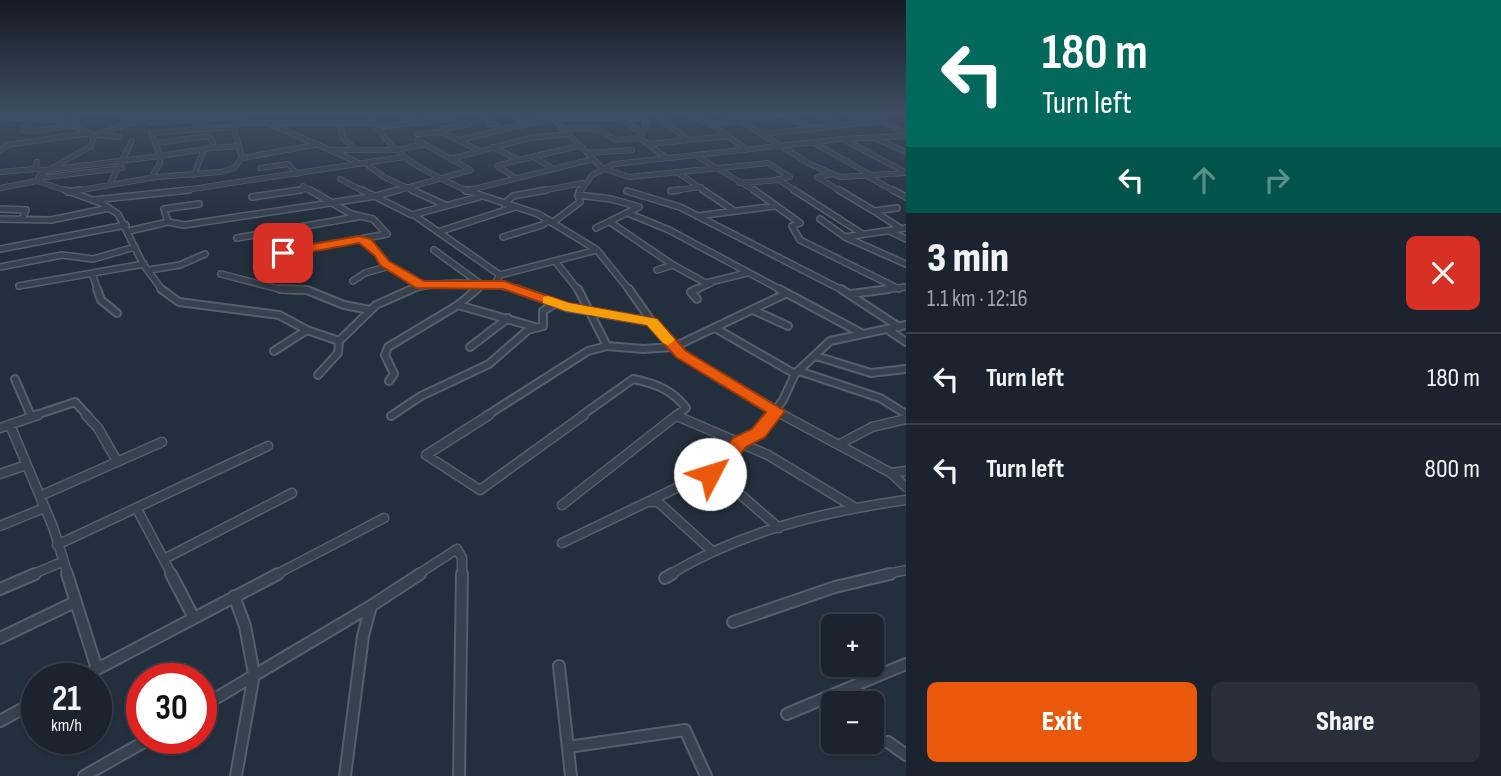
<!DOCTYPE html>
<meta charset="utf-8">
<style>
:root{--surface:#1b232e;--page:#282f3a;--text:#f1f3f6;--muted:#a0a4aa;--line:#39404a;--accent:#ea580c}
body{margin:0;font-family:"Sofia Sans Condensed",sans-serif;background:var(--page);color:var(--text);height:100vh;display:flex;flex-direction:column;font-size:26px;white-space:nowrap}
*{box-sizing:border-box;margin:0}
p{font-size:23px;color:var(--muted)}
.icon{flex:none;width:38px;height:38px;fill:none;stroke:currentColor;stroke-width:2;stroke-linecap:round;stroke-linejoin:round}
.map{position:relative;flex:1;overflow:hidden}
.side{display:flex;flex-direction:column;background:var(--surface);width:595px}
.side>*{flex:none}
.hud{background:#00695c;color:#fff;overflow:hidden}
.buttons{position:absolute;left:821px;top:614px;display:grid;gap:14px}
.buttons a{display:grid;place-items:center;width:63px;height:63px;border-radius:10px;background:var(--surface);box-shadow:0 2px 5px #0004,0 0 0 2px var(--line);font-size:35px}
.speed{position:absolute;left:21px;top:663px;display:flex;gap:14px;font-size:35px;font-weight:700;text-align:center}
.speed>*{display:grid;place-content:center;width:91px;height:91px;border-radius:50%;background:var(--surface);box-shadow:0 2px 5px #0004,0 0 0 2px var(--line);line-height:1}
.speed small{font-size:18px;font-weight:400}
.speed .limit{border:10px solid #d22;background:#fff;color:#111}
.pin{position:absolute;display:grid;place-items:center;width:60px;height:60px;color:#fff;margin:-30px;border-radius:14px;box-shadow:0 4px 10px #0006}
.me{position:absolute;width:77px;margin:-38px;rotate:50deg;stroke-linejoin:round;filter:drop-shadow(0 0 5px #0008)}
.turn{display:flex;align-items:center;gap:24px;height:147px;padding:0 21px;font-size:32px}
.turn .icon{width:91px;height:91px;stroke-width:2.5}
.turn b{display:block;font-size:49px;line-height:60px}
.lanes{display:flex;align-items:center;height:66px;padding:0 21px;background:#0003;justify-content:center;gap:35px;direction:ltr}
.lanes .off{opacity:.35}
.round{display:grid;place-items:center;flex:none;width:74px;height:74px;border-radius:10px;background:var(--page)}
.summary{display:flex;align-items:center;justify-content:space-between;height:119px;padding:0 21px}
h1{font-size:42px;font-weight:800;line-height:52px}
.cta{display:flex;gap:14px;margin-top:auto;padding:14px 21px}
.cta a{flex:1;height:80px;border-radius:10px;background:var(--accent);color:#fff;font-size:28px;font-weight:800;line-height:80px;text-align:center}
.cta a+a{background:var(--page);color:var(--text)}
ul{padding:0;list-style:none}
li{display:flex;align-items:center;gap:21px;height:91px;padding:0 21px;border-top:2px solid var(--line)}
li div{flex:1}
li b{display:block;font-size:26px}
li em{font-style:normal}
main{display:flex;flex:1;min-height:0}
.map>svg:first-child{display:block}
</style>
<main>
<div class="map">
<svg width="906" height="776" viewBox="0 0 906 776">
<rect width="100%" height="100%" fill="#242f3e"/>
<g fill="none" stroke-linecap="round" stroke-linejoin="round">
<defs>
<path id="minor-far4" d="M116,113L136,119
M367,113C396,160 421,169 469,192
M402,113L414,124
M485,113L490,124H494L499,130
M516,113L517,118L525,124
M548,113L602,168L629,177L768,163L790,177L774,180
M643,113L646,126L640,138L665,157
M653,113L688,140
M682,113L710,124L746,149
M778,113L813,128
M811,113L839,124
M845,113L867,121
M864,113L906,133
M868,114L888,113
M0,117L60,120L94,136
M33,117L23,130L37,131L77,124
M147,117L149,122L241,116V123L234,127L242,158L314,145
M620,118L642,133
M739,120L810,164L840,177L906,173
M70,121L84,113
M241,123H372
M340,123L343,138L355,149
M270,124L357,162
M469,124L443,129L442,132L480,151
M710,124L781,114
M375,127L451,119
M562,129L596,128L616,140L640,138
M417,134L442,132
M763,134L881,121
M101,135L119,137
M94,136L147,117L151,113
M875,138L906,152
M459,140L552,118H645
M845,140L905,172
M157,143L208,136L213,142L212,148L239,146
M814,143L871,175
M649,144L729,136
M492,147L519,160L578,146
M331,150H397L425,144
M0,151L7,145L90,133
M587,153L632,150
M695,155L757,192
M533,157L554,169
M450,159L530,138L568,134
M37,162L35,169L47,170L160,156L151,133L234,127
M369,166L384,177L416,192
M260,168L288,164L297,174
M0,172L35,169
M677,172L706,192
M832,174L817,177L842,192
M194,175L204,149
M867,176L896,192
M38,178L122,168
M151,178L160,163V156L212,148
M516,178L497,166L518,160
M340,179L365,192
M739,183L779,180L797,192
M110,184L132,141
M303,186L313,192
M0,188L37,181
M466,191L593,159
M671,191L701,187
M70,192L156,177L221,172L234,168L242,158
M71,192L37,181L40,175L91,146L94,136
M172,192L404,157
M288,192L307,189
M392,192L471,170L417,140
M536,192L583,183
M580,192L592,175L614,164L842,139L906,136"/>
<path id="minor-far3" d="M65,190L101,203L118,214L143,264L163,291
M362,190L412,215L479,197
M412,190L445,205
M465,190L538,214L597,250L630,291
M703,190L733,210
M754,190L800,223L792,226L800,240L899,289
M794,190L861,233
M839,190L874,211
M893,190L906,197
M466,191L470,190
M627,191L680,207L844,291
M671,191L679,190
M68,192L80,190
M578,195L580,190
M252,197L300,190
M93,200L189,190
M504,204L513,196L546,190
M897,208L874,211L900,228
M0,209L26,210L22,219
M630,214L669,230L783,291
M414,215L500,275
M697,216L775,206
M0,219L51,220L109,208
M820,219L845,237
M168,222L184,225L376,196L398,190
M610,222L673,265L706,283L747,273
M552,223L580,202L578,195L611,199L639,207L596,228
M906,228L845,237L906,264
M129,231L168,222L164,209L199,204
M889,231L906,239
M438,232L515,207
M503,237L542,225L549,220
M237,238L357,217
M362,240L378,252L384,263L421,285
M0,249L126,225
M434,250L482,285L475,291
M263,257L387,234L373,219L351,214L310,190
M555,261L579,291
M0,267L62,255L93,259L135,247
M149,270L180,265L205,254
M657,270L673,265
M92,273L98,291
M221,274L283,290L309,291
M353,281L365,273L390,266
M495,284L500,275L597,250
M19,286L144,264
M408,291C433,280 494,281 521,291
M693,291L711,283
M875,291L906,287"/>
<path id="minor-far2" d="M97,289L101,300L117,313
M161,289L179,302L279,315L307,330L339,341
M280,289L307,290L344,305L370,310
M516,289L566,307L652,322
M578,289L607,346
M629,289L652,322L681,354L786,416
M779,289L861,333
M841,289L899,327
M851,294L889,289
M697,299L691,292L697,289
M458,305L535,327
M753,310L788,326
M715,328L795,374
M887,329L906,342
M470,347L508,318
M274,351L307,330
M816,356L871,373L906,369
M799,371L880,398L906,414
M318,375L338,353L339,341L376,305L412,289
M15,379L31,416
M389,381L394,374L385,355L388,347L458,305L477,289
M33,416L75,402L88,416
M391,416L421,396L489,364L528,330L543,326V311L556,303
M486,416L588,351L607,346L643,349L674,347L785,294
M581,416L633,379C654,383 673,390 686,408L675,416
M771,416L783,400L795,374L830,341L906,325"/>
<path id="minor-far1" d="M86,415L98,428L117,461
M489,415L426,455L480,490L584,415
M783,415L891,473L906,487
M677,416L768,455L854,507
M10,425L53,527L68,575
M0,428L38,415
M840,444L872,427L906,419
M891,473L906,471
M0,474L26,465
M707,475L734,489L779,528
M40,496L162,442
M651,502H658L712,551
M562,505L677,415
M137,509L172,575
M0,526L44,508
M562,543L720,467L739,443L758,433L772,415
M57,545L268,446
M164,559L292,493
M31,575L62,562
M275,575L384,518
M417,575L457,549L462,558V575
M669,575C742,531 822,512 906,500
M883,575L906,570"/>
<path id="minor" d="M67,574L97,669
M171,574L194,618
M665,578L672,574
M0,589L35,574
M234,596L245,626L254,674L236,776
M733,622L835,587L890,574
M0,638L75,602
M559,666L571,776
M78,679L278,574
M813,703L787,714L906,664
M201,707L371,606L420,574
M0,721L37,701
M888,742L906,755
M568,747L685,730L706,776
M84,776L151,738
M345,776L363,636L371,606
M459,776L462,574"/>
</defs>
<use href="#minor-far4" stroke="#565f6c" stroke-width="6"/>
<use href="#minor-far3" stroke="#565f6c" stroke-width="8"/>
<use href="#minor-far2" stroke="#565f6c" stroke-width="10"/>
<use href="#minor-far1" stroke="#565f6c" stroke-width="11"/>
<use href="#minor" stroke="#565f6c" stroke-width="14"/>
<use href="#minor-far4" stroke="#38414e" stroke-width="4.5"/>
<use href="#minor-far3" stroke="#38414e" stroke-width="5"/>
<use href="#minor-far2" stroke="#38414e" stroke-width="6"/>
<use href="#minor-far1" stroke="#38414e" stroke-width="8"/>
<use href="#minor" stroke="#38414e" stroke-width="10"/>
</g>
<linearGradient id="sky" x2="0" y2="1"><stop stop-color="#141a22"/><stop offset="0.51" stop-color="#3f4d63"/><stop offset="1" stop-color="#3f4d63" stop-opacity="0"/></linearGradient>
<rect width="906" height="221" fill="url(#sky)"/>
<path fill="#ea580c" stroke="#983908" stroke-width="2" d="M359,236L371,239L389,261L424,281H504L569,303L657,319L686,351L785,411L765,437L746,447L727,472L702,483L696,481L693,476L696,472L714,463L733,438L752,429L766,412L676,357L647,325L561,309L503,289L416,288L380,265L375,256L359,243L283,257L277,253L283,249Z"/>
<path fill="#f59e0b" d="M548,296L569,303L657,319L675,340L668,345L663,343L647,325L566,311L543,303V297Z"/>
</svg>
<div class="buttons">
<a>+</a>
<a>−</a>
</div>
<div class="speed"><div>21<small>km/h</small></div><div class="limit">30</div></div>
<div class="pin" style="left:283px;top:253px;background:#d93025"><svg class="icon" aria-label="arrive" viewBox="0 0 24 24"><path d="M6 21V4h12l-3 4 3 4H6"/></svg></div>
<svg class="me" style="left:710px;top:474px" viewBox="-20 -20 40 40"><circle r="19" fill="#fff"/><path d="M0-13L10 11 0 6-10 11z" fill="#ea580c"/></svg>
</div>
<section class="side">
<div class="hud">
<div class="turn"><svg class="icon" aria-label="left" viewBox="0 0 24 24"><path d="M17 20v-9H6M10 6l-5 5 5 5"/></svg><div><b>180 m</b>Turn left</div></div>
<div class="lanes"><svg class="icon" aria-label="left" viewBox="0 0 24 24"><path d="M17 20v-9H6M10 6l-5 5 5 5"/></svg><svg class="icon off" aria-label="ahead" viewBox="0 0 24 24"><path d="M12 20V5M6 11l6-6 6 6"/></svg><svg class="icon off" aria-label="right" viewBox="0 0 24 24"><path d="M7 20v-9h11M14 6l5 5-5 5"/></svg></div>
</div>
<div class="summary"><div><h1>3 min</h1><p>1.1 km · 12:16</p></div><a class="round" style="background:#d93025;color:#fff"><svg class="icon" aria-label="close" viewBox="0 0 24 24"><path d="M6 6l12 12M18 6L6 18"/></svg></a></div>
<ul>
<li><svg class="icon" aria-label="left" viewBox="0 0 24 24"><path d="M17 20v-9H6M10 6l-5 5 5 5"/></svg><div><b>Turn left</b></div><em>180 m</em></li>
<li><svg class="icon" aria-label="left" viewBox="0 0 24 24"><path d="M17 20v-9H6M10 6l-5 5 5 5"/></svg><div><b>Turn left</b></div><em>800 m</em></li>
</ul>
<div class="cta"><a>Exit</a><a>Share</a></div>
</section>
</main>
